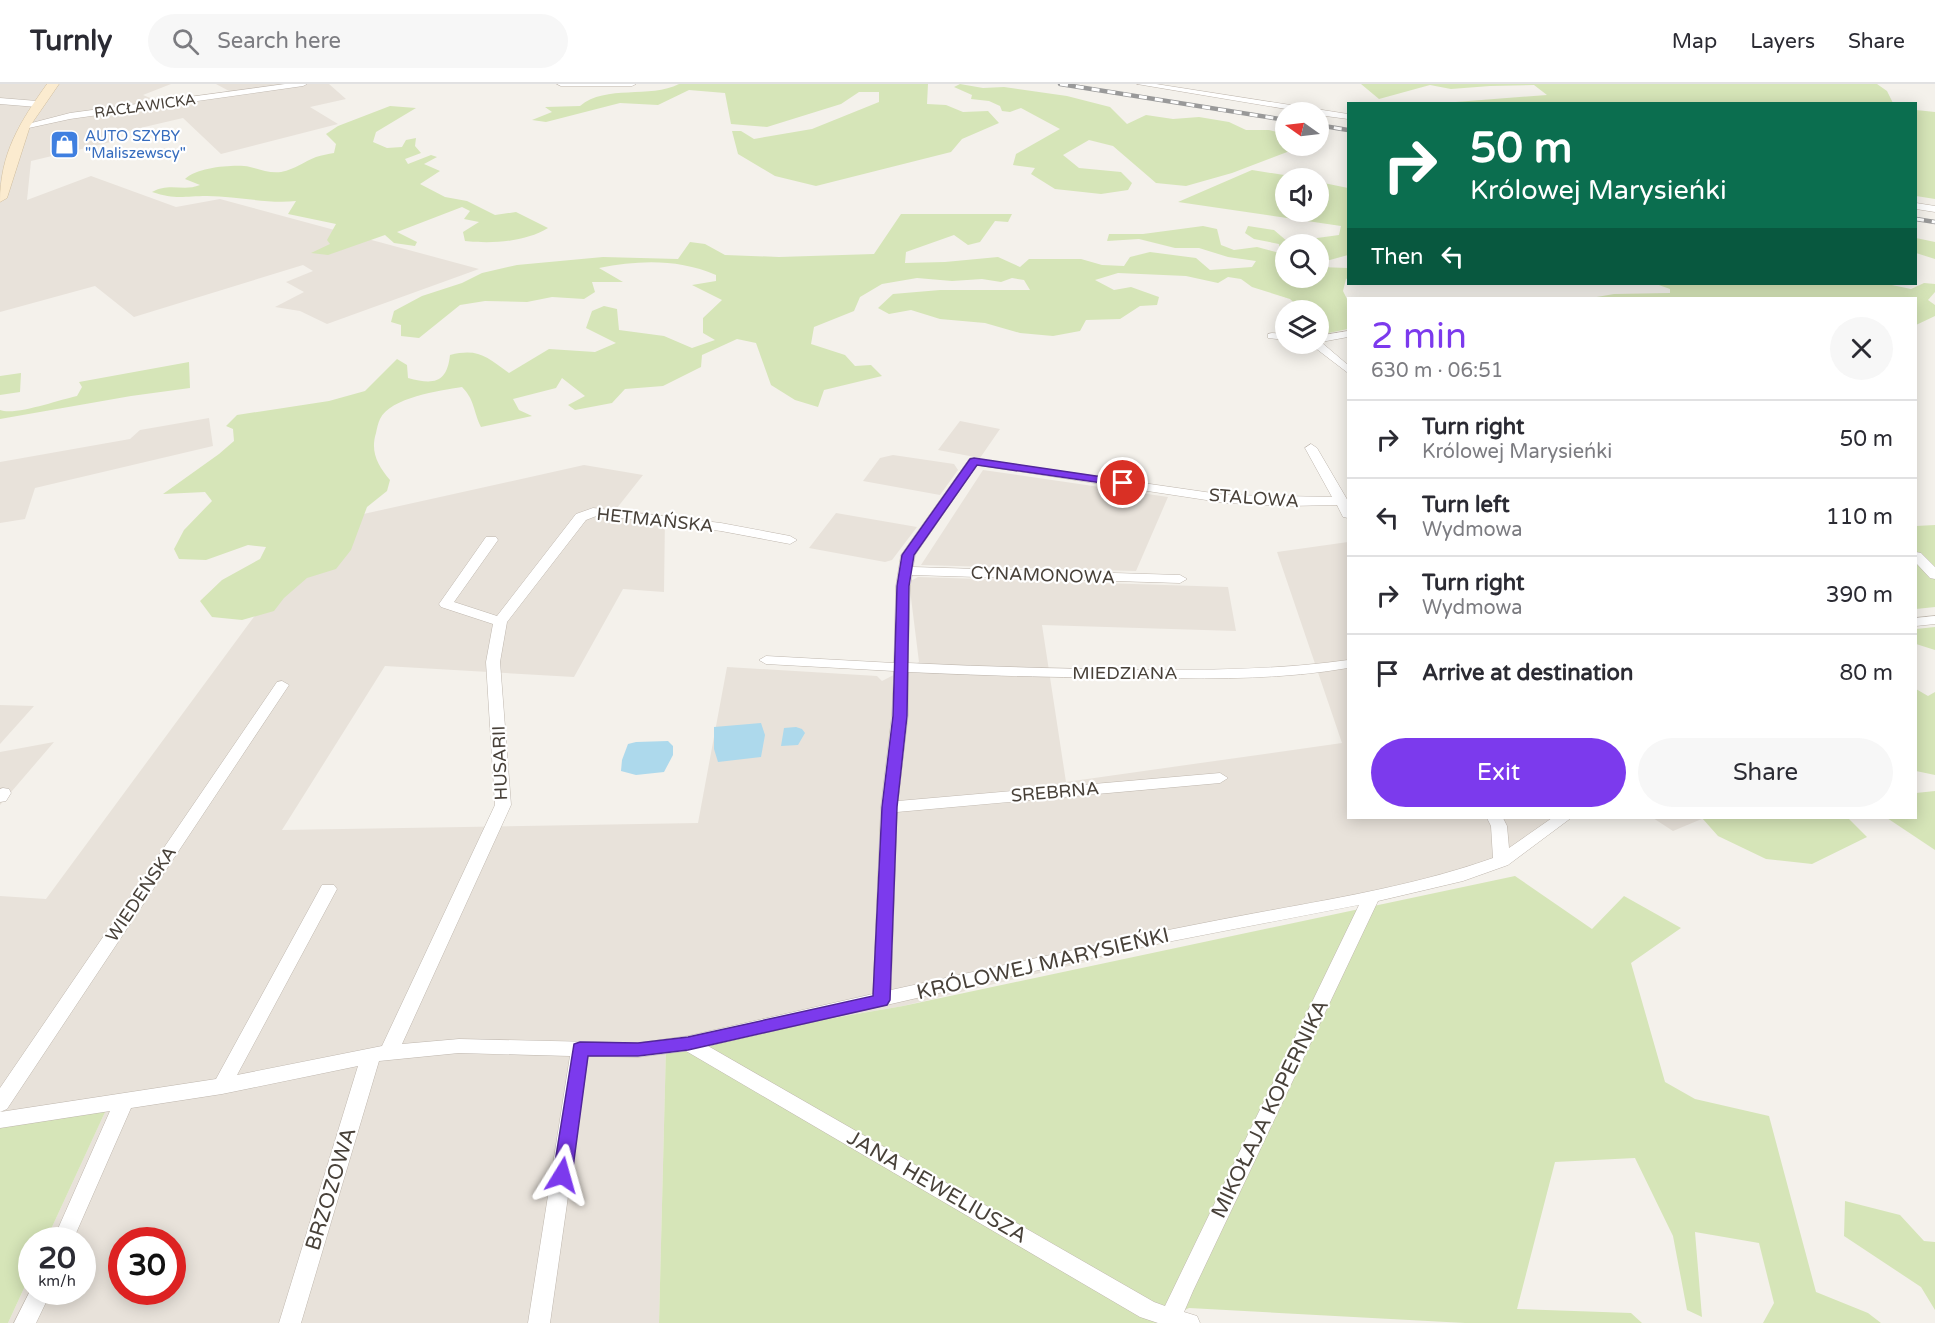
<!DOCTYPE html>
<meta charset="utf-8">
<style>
:root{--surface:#fff;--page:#f7f7f7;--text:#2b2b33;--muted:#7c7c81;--line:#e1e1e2;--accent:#7c3aed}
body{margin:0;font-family:"Varela Round",sans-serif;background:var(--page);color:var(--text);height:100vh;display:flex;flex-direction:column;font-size:22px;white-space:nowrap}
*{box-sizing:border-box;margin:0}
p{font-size:20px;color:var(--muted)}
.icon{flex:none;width:33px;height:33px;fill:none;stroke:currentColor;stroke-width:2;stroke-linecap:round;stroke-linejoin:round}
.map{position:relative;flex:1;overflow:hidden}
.side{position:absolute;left:1347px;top:213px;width:570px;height:522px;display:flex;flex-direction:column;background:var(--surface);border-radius:0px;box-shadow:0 3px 15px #0003}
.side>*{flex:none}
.top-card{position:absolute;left:1347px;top:18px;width:570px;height:183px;border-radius:0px;box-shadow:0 3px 15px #0003;background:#0b6e4f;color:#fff;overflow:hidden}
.needle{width:39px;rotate:284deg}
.controls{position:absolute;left:1275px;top:18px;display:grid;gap:12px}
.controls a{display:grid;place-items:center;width:54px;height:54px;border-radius:50%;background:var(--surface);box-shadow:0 3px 15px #0003;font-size:30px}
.speed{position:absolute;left:18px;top:1143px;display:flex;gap:12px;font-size:30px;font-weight:700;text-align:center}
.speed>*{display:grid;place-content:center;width:78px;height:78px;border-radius:50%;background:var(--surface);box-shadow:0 3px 15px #0003;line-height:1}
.speed small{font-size:15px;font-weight:400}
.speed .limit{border:9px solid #d22;background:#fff;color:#111}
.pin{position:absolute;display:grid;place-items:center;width:51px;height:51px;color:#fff;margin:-26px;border:3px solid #fff;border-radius:50%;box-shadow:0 2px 6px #0007}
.me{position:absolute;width:66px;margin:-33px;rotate:8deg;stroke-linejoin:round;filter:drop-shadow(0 0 4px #0008)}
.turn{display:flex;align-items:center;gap:21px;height:126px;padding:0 24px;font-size:27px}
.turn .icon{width:78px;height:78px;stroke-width:2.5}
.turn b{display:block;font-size:42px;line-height:51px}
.then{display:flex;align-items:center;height:57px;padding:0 24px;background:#0003;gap:12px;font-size:22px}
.round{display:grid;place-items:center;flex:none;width:63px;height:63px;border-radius:32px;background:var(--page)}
.head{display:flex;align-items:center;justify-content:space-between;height:102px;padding:0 24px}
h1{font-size:36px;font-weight:600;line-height:45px;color:var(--accent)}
.action{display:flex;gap:12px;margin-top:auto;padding:12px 24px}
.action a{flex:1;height:69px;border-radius:36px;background:var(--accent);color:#fff;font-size:24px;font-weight:600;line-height:69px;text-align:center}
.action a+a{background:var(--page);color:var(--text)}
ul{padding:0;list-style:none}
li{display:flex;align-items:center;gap:18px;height:78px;padding:0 24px;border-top:2px solid var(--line)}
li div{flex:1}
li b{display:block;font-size:22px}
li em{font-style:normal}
header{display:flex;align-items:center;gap:36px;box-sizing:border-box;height:84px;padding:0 30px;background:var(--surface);border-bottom:2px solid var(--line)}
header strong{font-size:28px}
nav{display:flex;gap:33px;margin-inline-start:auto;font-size:21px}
.search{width:420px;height:54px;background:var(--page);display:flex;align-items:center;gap:15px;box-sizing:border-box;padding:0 21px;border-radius:33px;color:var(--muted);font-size:22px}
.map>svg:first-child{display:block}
</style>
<header>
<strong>Turnly</strong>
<div class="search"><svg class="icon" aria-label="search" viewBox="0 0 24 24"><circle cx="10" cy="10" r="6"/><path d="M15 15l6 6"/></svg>Search here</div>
<nav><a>Map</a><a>Layers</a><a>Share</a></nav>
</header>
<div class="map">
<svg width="1935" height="1239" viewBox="0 0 1935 1239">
<rect width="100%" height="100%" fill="#f4f1eb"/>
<path fill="#e8e2da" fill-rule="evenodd" d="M0,0H171L143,11L162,19L231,8L216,0H329L346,15L310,23L338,40L221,70L183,34L110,51L115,57L31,77L27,116L91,92L176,123L220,115L479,185L327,240L300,227L275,223L304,208L286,198L313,187L303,181L134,233L95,202L0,228Z
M209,334L213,362L35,404L25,435L0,439V378L130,355L140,346Z
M960,337L1000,345L980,374L938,366Z
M893,371L954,380L958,386L940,411L863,397L880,374Z
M584,381L643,391L617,424L665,432L664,508L623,505L574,593L385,582L282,746L698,739L727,583L877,592L882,597L919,578L909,498L918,493L1228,503L1236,547L1042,541L1066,698L1342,659L1277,468L1348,458V734H1567L1518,774L903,922L666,963L659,1239H8L31,1189L32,1208H82V1156H46L105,1028L0,1141V812L46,815L323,439ZM122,1156H172V1208H122Z
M983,386L1052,396L1168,413L1136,487L921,481Z
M836,429L917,443L892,476L885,478L809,464Z
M0,621L34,622L0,660Z
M54,658L0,721V668Z
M1653,734H1704L1673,747Z"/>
<path fill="#d6e5b8" d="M679,0H928L927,20L946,21L963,28L988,27L999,39L962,55L951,68L816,102L775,92L738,70L732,47H741L754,55L812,45L879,18V8H859L841,20L767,43L731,40L725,9L689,6L658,21L620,19L546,38L532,36L552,28L545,23L580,22C606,0 650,15 679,0Z
M960,0L983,4L1004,3L1067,12L1110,23L1127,40L1146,31L1173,35L1199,33L1229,38L1246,46H1269L1285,50L1286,62H1303L1232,89L1186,102L1156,99L1113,62L1089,56L1063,71L1079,84L1121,88L1132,99L1128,106L1101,110L1055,105L1031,90L1035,84L1013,81L1016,70L1060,45L1021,24L1010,28L1002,27L1000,22L989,17L971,15L972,11L954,3Z
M1361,0H1877L1887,7L1893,19L1430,20L1547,11L1534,1L1490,2L1451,5L1430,1L1379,15Z
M390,22L416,24L376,48L373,58L387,64L402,63L406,56L416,54L415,62L421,69L405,75L408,80L431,71L437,73L424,80L440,87L420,100L445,113L467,117L495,131L516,128L548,144C525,158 492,160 465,157L463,148L479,138L464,135L470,127L462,123L397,148L417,158L415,162L394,159L385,151L328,171L311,169L330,160L327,156L336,140L288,130L296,117C266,120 237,112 207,112C184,112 176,116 152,108C170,98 183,108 200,101L185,95C197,84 227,81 244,82C256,83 268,90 281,88C296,85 303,78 316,73C322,71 328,70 334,69L336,60L326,50L338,42Z
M1916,26L1935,28V115L1916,112Z
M1252,86L1303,94H1286V128H1318L1319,98L1348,104V171L1319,179L1318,160H1286V194H1318L1319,183L1348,184V194L1346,195L1343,207L1348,217V245L1319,251L1318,226H1302L1290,215L1252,203L1241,195L1228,193L1218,199L1186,192L1118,189L1095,196L1114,206L1131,203L1159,213L1157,221L1140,222L1120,235L1086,236L1080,247L1053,252L1020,249L985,239L940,235L911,226L889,230L878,224L893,210L940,206H1030L1024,196L1012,194L1001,198L982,195L952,197L917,194L882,200L860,213L854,227L814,243L811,260L845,271L855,282L871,281L882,292L824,306L818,323L795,316L771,301L756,259L737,255L702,271L701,283L663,302L625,305L612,319L575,326L568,321L585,312L562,294L556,304L513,315L519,326L532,332L481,343C473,327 475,316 462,303C439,307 391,313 380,335C378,339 377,344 376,349C370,368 378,382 390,396L387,407L367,423L351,466L336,485L307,494L284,514L274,527L242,536L212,533L200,517L222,496L260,475L266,463L248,461L206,476L179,475L174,465L184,446L212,417L205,408L163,410L219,370L234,357L233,345L226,342L237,331L329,317L365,307L397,275L407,281L408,294C434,301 447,299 450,271C479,264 486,273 509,289L549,265L595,268L616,259L586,244L592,227L604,222L617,225L619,246L664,252L692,264L715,256L703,249V234L722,216L692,201L716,197V191C678,175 640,176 599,184L623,198H592L595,208L584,215L552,213L527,218L485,217L460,221L419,254L401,252V241L391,238L394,227L422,212L462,199L482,189L517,181L603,173L678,175L690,158L705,160L725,171L779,173L874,170L901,130H1012L1008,138L995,137L980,158L968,161L954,151L906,168L905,179L945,178L998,173L1020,183L1029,175H1081L1102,181L1124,182L1130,173L1150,168L1196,174L1210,186L1252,183L1256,177L1228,173L1199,164H1175L1139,155L1107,157L1109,150H1143L1203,142L1217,145L1221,161L1234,166L1257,163L1280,169L1279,160L1254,155L1245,149L1248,142L1274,146L1288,158L1339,151L1341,142L1178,118Z
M1916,154L1935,158V175L1916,169Z
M1924,199L1935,200V208L1928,216L1935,221V232L1916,241V214H1591L1614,210L1670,209V205L1656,200H1887L1911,205Z
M189,278L190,304L131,312L0,335V326C15,332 58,316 77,312L82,303L79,298Z
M21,289L20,308L0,311V292Z
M1935,441V523L1916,525V442Z
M1935,543V566L1916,560V545Z
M1916,605L1928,612L1935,608V691L1916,687Z
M1935,707V766L1887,734H1916V709Z
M1702,734H1848L1867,753L1812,780L1766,775L1718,752Z
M1515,792L1592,845L1624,812L1681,844L1631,879L1665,998L1695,1015L1769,1032L1816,1208L1868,1229L1881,1239H1763L1774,1219L1759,1159L1695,1148L1702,1233L1687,1226L1673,1152L1635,1074L1555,1078L1517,1225L1631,1229L1642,1239H1465L1189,1224L1156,1239H659L666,963L903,922Z
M106,1026L46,1156H32L31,1189L8,1239H0V1036Z
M1845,1117L1900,1131L1924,1157L1935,1158V1226L1921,1203L1844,1152Z"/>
<path fill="#add9ec" d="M761,639L765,651L761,673L718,678L714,665V643Z
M796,643L802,645L805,649L798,661L781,662L784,644Z
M668,657L673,662V671L664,688L636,691L621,687L622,676L628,660L636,658Z"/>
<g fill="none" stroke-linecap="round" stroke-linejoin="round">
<defs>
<path id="street" d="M285,0H307L303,2L70,35L24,45L20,42L70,29Z
M557,0H636L632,2H561Z
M1137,0H1156L1348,30V35L1318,31V28H1304Z
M0,14L37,17L41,20L37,23L0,20Z
M1916,119L1935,122V128L1916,125Z
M1348,247V253L1321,258L1348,281V289L1310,260H1318V252Z
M1272,249L1286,250V256L1268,254V250Z
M1311,360L1317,364L1348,417V434L1343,433L1337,421L1287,422L1226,419L977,381L915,471L913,483L1180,491L1187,495L1180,499L912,491L910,502L908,579C991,583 1073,585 1156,586C1220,586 1284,585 1348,576V584C1285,595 1221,595 1156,594C1074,594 991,592 908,588V631L898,717L1220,689L1228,694L1220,699L897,728L891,906C1001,882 1110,857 1219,836C1311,818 1406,805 1493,774L1491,742L1487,734H1503L1507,742L1509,764L1552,734H1571L1508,781L1463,797L1378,817L1193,1207L1184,1228L1197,1232L1200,1239H1158L1140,1233L686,967L638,973L588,972L550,1239H528L570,972L459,969L379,977L301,1239H279L358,982L222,1010L131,1024L73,1156H53L110,1027L0,1044V1028L216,995L322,801H334L337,805L237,991L382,962L495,721L486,578L493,540L441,523L439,520L486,453H496L498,456L454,518L497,532L576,430L593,424L721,439L790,452L797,456L790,460L721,447L599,431L586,436L507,538L500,578L511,721L402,960L459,955L638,959L688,952L873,910L881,723L892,631L894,587L766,580L759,576L766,572L894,579L896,502L901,471L970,374L1226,411L1332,413L1305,364ZM1359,821L1165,1222L1154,1218L708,962L1126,866Z
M1916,468L1921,469L1935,483V495L1930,494L1916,479Z
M1935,532V540L1916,542V534Z
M282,597L289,601L7,1025L0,1028V1004L277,598Z
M3,704L9,705L11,709L6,717L0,718V705Z
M32,1203V1208H51L36,1239H14Z"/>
<path id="secondary" d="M47,0H59L30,42L7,114L0,118C0,69 20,38 47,0Z"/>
</defs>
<use href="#street" stroke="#bfb7ae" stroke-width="1"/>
<use href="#secondary" stroke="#d0be9e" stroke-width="1"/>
<use href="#street" fill="#fff" fill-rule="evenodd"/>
<use href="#secondary" fill="#fbebcf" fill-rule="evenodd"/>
<defs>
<path id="rail" d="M1060,0L1286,36
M1318,41L1348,46
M1916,135L1935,138"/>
</defs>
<use href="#rail" stroke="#999" stroke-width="4.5"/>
<use href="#rail" stroke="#fff" stroke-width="3" stroke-dasharray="8" stroke-linecap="butt"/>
</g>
<path fill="#7c3aed" stroke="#51269a" stroke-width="1.5" d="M974,374L1123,396L1129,399L1123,402L977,381L914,471L909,502L907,632L897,723L890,916L887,921L688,966L638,972H588L572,1091L569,1097L562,1099L556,1097L553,1091L574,960L580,958L638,959L688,953L873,912L882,723L893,632L897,502L902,471L970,375Z"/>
<defs>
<symbol id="shop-square" viewBox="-11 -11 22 22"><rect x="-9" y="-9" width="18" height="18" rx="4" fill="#3f7fe0" stroke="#fff"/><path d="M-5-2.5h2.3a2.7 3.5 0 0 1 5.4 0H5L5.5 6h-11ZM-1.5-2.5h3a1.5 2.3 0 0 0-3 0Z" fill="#fff"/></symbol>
</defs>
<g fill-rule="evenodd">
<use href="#shop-square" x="48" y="44" width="33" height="33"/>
</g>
<g text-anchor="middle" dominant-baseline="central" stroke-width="4.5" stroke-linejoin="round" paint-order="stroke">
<g font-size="15" fill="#484139" stroke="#fff">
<text transform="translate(145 22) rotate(-8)">RACŁAWICKA</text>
</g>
<g font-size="15" fill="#366cbe" stroke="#fff" text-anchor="start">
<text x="85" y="52">AUTO SZYBY<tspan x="85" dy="17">"Maliszewscy"</tspan></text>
</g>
<g font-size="18" fill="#484139" stroke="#fff">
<text transform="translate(1254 414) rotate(4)">STALOWA</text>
<text transform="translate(655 436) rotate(6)">HETMAŃSKA</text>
<text transform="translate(1043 491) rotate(2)">CYNAMONOWA</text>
<text x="1125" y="589">MIEDZIANA</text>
<text transform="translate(500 679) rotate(-92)">HUSARII</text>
<text transform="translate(1055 708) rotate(-5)">SREBRNA</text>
<text transform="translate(141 810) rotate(-56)">WIEDEŃSKA</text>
</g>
<g font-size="21" fill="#484139" stroke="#fff">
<text transform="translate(1043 880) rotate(-13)">KRÓLOWEJ MARYSIEŃKI</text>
<text transform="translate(1270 1025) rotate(-64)">MIKOŁAJA KOPERNIKA</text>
<text transform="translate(937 1103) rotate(30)">JANA HEWELIUSZA</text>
<text transform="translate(331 1105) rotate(-73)">BRZOZOWA</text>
</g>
</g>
</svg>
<div class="controls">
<a><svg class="needle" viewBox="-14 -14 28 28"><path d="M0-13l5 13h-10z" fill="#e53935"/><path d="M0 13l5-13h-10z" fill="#7c7c81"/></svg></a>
<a><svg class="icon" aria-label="sound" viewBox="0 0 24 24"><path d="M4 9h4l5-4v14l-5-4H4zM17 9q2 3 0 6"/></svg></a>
<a><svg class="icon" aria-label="search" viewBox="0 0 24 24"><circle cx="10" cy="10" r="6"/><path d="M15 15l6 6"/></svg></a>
<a><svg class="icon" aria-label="layers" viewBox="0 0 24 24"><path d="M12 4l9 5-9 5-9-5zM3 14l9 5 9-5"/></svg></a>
</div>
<div class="speed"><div>20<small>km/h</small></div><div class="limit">30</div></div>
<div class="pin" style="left:1123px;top:399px;background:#d93025"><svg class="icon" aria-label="arrive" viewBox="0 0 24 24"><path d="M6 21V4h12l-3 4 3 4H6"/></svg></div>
<svg class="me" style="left:562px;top:1091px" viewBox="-20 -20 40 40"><path d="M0-17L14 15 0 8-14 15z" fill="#7c3aed" stroke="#fff" stroke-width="4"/></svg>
<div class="top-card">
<div class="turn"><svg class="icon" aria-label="right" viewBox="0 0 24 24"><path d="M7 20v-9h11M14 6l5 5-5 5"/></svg><div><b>50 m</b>Królowej Marysieńki</div></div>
<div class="then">Then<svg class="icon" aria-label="left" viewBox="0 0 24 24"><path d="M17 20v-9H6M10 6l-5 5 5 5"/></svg></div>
</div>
<section class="side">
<div class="head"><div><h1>2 min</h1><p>630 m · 06:51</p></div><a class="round"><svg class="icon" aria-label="close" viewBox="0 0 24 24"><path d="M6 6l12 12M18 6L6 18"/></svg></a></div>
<ul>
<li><svg class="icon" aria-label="right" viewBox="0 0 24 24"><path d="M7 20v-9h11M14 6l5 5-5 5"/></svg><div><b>Turn right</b><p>Królowej Marysieńki</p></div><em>50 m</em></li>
<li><svg class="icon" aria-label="left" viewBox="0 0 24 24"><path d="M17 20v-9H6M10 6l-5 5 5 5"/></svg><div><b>Turn left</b><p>Wydmowa</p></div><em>110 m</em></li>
<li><svg class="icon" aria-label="right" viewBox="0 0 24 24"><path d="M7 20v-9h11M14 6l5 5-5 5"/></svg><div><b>Turn right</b><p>Wydmowa</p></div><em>390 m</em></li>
<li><svg class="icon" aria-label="arrive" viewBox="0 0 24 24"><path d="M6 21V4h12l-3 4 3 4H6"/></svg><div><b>Arrive at destination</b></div><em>80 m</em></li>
</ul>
<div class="action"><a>Exit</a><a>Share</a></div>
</section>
</div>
